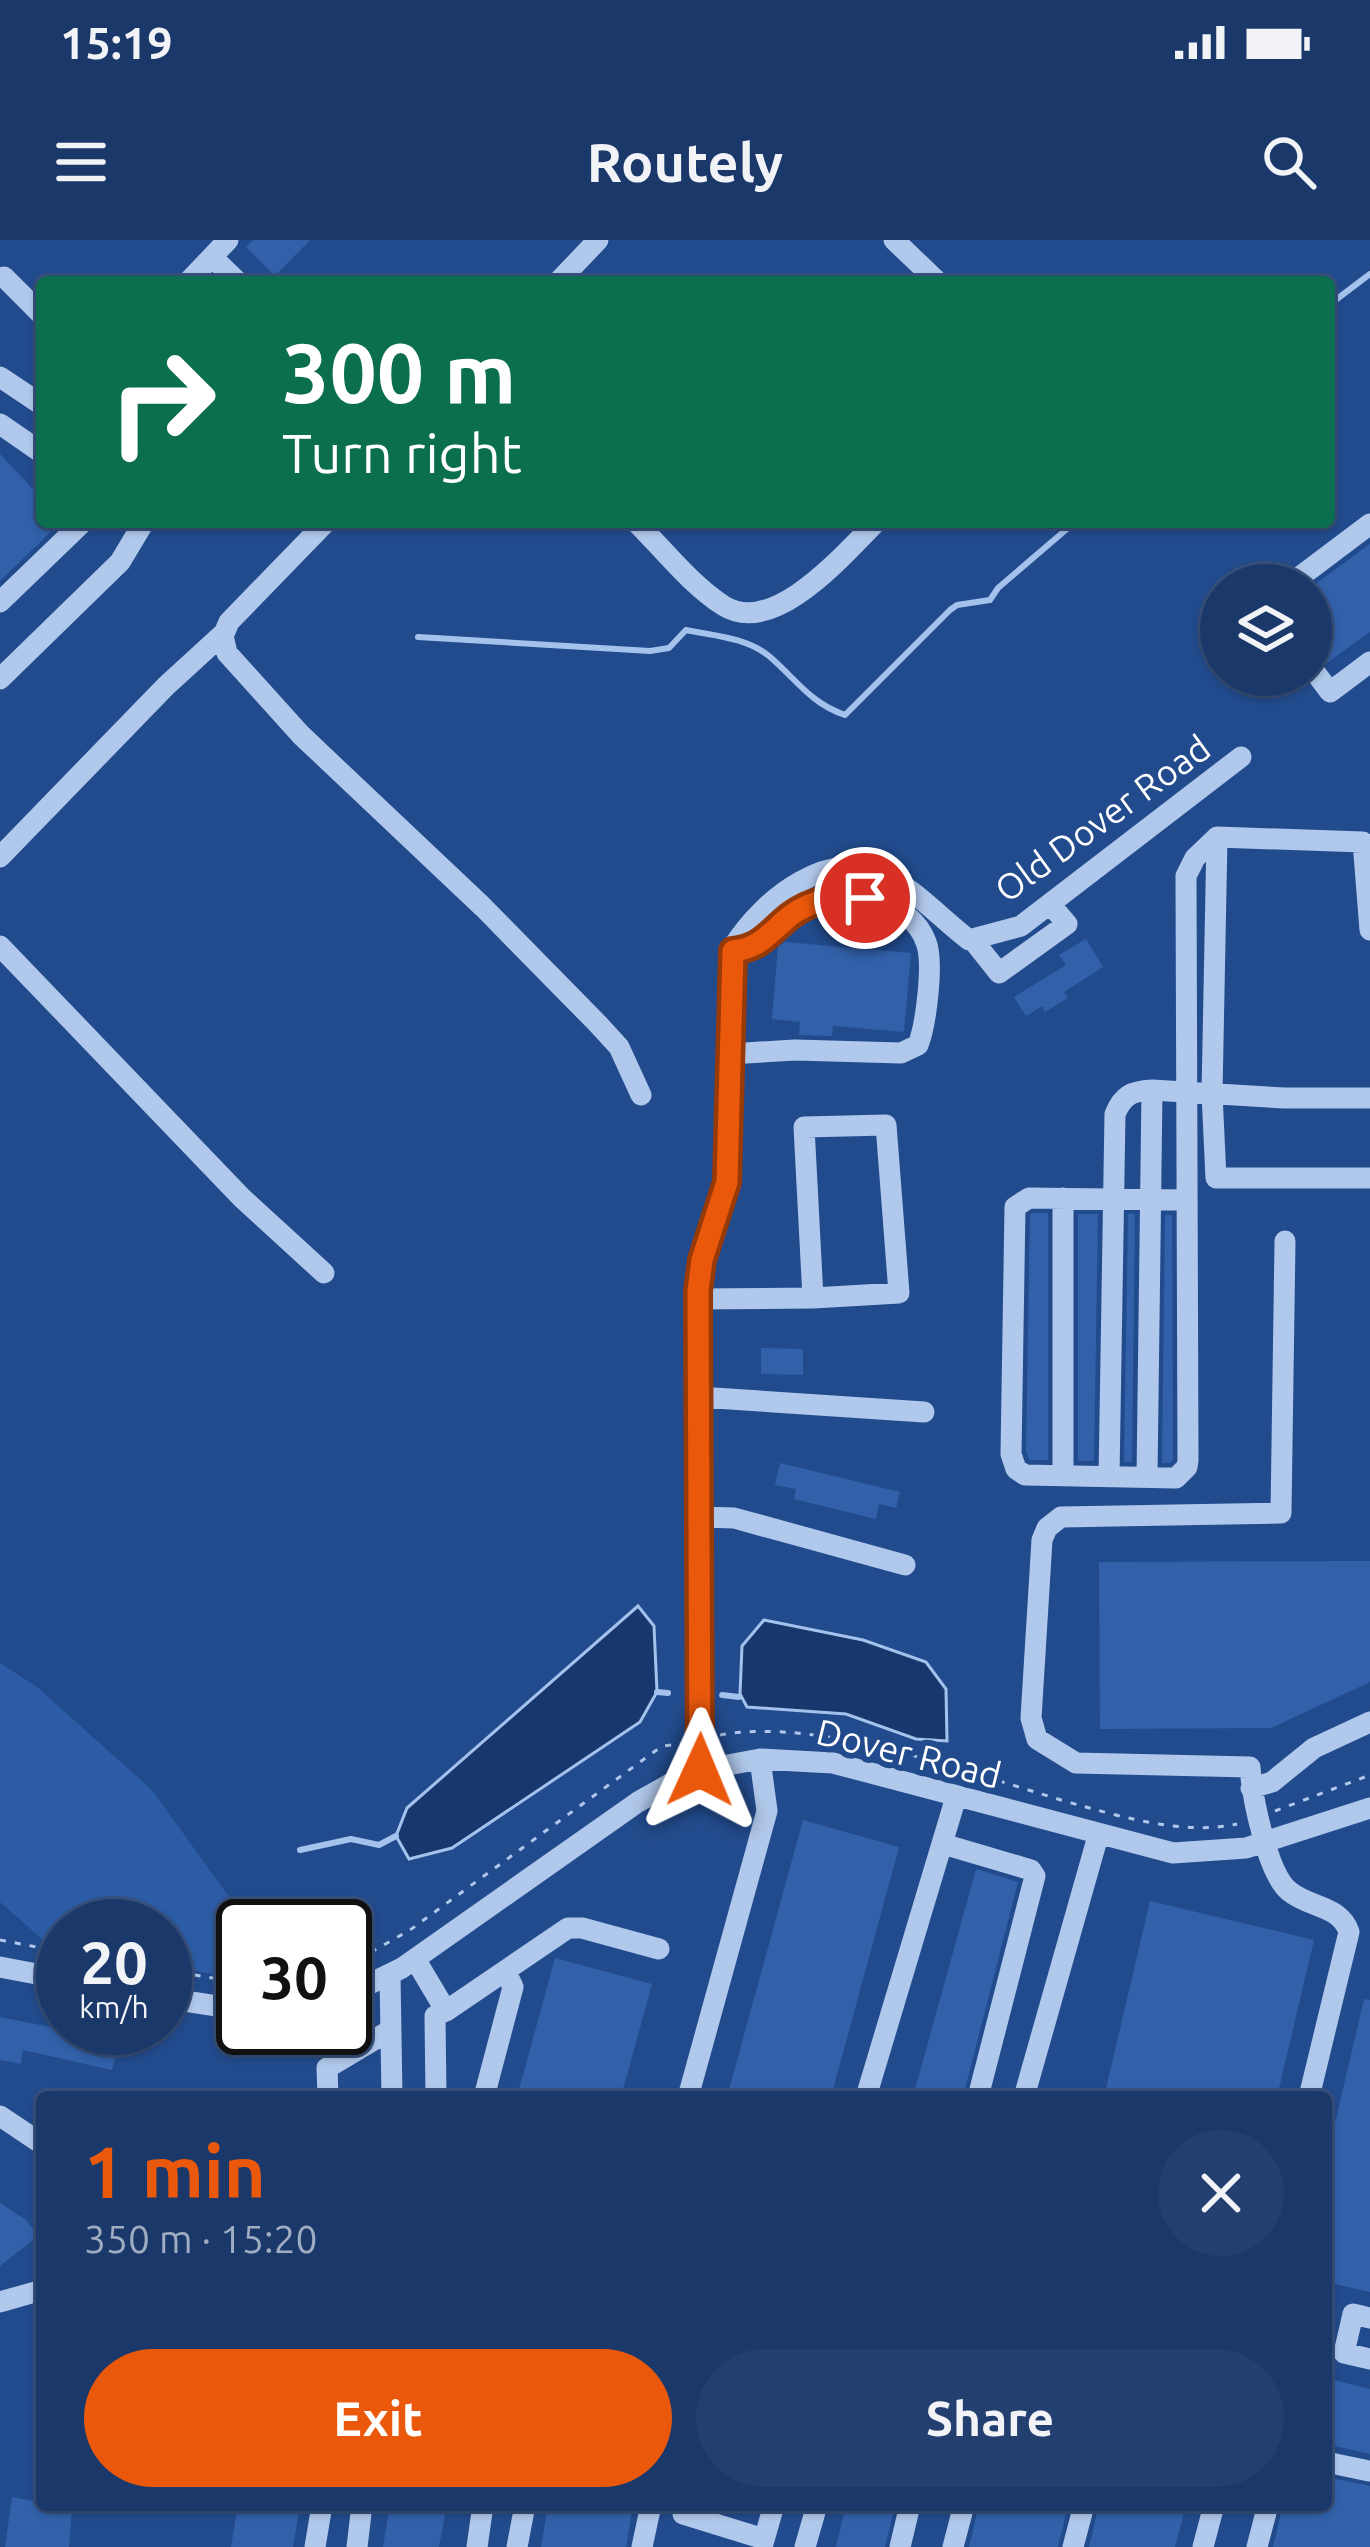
<!DOCTYPE html>
<meta charset="utf-8">
<style>
:root{--surface:#1a386a;--page:#233f70;--text:#f1f3f6;--muted:#9facc1;--line:#38527e;--accent:#ea580c}
body{margin:0;font-family:Ubuntu,sans-serif;background:var(--page);color:var(--text);height:100vh;display:flex;flex-direction:column;font-size:45px;white-space:nowrap}
*{box-sizing:border-box;margin:0}
p{font-size:39px;color:var(--muted)}
.icon{flex:none;width:66px;height:66px;fill:none;stroke:currentColor;stroke-width:2;stroke-linecap:round;stroke-linejoin:round}
.map{position:relative;flex:1;overflow:hidden}
.sheet{position:absolute;left:36px;top:1851px;width:1296px;height:420px;display:flex;flex-direction:column;background:var(--surface);border-radius:12px;box-shadow:0 3px 9px #0004,0 0 0 3px var(--line)}
.sheet>*{flex:none}
.hud{position:absolute;left:36px;top:36px;width:1299px;height:252px;border-radius:12px;box-shadow:0 3px 9px #0004,0 0 0 3px var(--line);background:#0b6e4f;color:#fff;overflow:hidden}
.buttons{position:absolute;left:1200px;top:324px;display:grid;gap:24px}
.buttons a{display:grid;place-items:center;width:132px;height:132px;border-radius:50%;background:var(--surface);box-shadow:0 3px 9px #0004,0 0 0 3px var(--line);font-size:60px}
.speed{position:absolute;left:36px;top:1659px;display:flex;gap:24px;font-size:60px;font-weight:700;text-align:center}
.speed>*{display:grid;place-content:center;width:156px;height:156px;border-radius:50%;background:var(--surface);box-shadow:0 3px 9px #0004,0 0 0 3px var(--line);line-height:1}
.speed small{font-size:30px;font-weight:400}
.speed .limit{border:6px solid #111;border-radius:18px;background:#fff;color:#111}
.pin{position:absolute;display:grid;place-items:center;width:102px;height:102px;color:#fff;margin:-51px;border:6px solid #fff;border-radius:50%;box-shadow:0 3px 12px #0007}
.me{position:absolute;width:132px;margin:-66px;rotate:1deg;stroke-linejoin:round;filter:drop-shadow(0 0 9px #0008)}
.turn{display:flex;align-items:center;gap:42px;height:252px;padding:0 48px;font-size:54px}
.turn .icon{width:156px;height:156px;stroke-width:2.5}
.turn b{display:block;font-size:84px;line-height:102px}
.round{display:grid;place-items:center;flex:none;width:126px;height:126px;border-radius:63px;background:var(--page)}
.overview{display:flex;align-items:center;justify-content:space-between;height:204px;padding:0 48px}
h1{font-size:72px;font-weight:700;line-height:90px;color:var(--accent)}
.cta{display:flex;gap:24px;margin-top:auto;padding:24px 48px}
.cta a{flex:1;height:138px;border-radius:72px;background:var(--accent);color:#fff;font-size:48px;font-weight:700;line-height:138px;text-align:center}
.cta a+a{background:var(--page);color:var(--text)}
.status{display:flex;justify-content:space-between;align-items:center;height:84px;padding:0 60px;background:var(--surface);direction:ltr}
.status svg{height:33px;fill:currentColor}
header{display:flex;justify-content:space-between;align-items:center;height:156px;padding:0 48px;background:var(--surface);font-size:54px;font-weight:700}
.map>svg:first-child{display:block}
</style>
<div class="status"><b>15:19</b><svg viewBox="0 0 49 12"><path d="M0 12V9h3v3zM5 12V6h3v6zM10 12V3h3v9zM15 12V0h3v12zM26 1h20v11H26zM47 4h2v5h-2z"/></svg></div>
<header><svg class="icon" aria-label="menu" viewBox="0 0 24 24"><path d="M4 6h16M4 12h16M4 18h16"/></svg>Routely<svg class="icon" aria-label="search" viewBox="0 0 24 24"><circle cx="10" cy="10" r="6"/><path d="M15 15l6 6"/></svg></header>
<div class="map">
<svg width="1370" height="2307" viewBox="0 0 1370 2307">
<rect width="100%" height="100%" fill="#224b8d"/>
<path fill="#2c5ca5" d="M0,1423L37,1447L152,1550L250,1686H243V1739L165,1726V1686H63V1704L43,1700L0,1662Z"/>
<path fill="#18376c" stroke="#a4c2ec" stroke-width="3" d="M638,1366L654,1386L657,1452L640,1482L452,1608L409,1619L396,1596L407,1568Z
M764,1380L863,1400L926,1422L946,1449L947,1501L916,1499L846,1474L747,1467L740,1454L742,1406Z"/>
<g fill="none" stroke-linecap="round" stroke-linejoin="round">
<path stroke="#a4c2ec" stroke-width="6" d="M1329,65L1370,34
M418,397L650,411L669,408L686,390C714,396 745,397 769,416C796,439 810,463 845,475L950,370L957,365L990,360L998,348L1075,282
M657,1452L668,1453
M722,1455L739,1457
M300,1610L351,1599L379,1605L396,1596"/>
</g>
<path fill="#3261aa" d="M253,0H310L275,36L246,7Z
M0,214L42,259V282H61L0,341Z
M1370,304V392L1327,423L1311,410V347Z
M1086,699L1103,727L1064,752L1068,758L1045,772L1042,766L1026,776L1014,757L1066,725L1059,715Z
M785,702L911,713L904,792L833,786L832,796L799,795L800,782L772,779L778,707Z
M1033,973H1048V1220H1030L1026,1212L1030,975Z
M1078,974H1098L1094,1221H1078Z
M1128,974H1135L1132,1222H1124Z
M1165,975H1172L1173,1219L1170,1223H1162Z
M761,1108L803,1109V1135L761,1134Z
M780,1223L900,1252L896,1268L879,1264L876,1279L794,1259L796,1249L775,1245Z
M1370,1321V1442L1271,1488L1100,1489L1099,1322Z
M803,1580L899,1607L831,1857H727Z
M976,1629L1018,1642L963,1857H913Z
M1150,1661L1314,1700L1277,1857H1104Z
M555,1718L652,1744L621,1857H517Z
M1364,1759L1370,1760V2052L1326,2042V1922Z
M0,1777L96,1796L118,1806L112,1830L23,1810L21,1824L0,1820Z
M0,1963L26,1980L38,1996L0,2026Z
M1326,2138L1370,2149V2214L1326,2204Z
M1326,2237L1370,2246V2307H1273L1283,2265H1326Z
M12,2257L72,2268L69,2307H5Z
M238,2265H300L293,2307H231Z
M390,2265L446,2269L439,2307H383Z
M548,2265H633L626,2307H541Z
M846,2265H895L885,2307H836Z
M979,2265H1068L1058,2307H969Z
M1099,2265H1186L1175,2307H1089Z"/>
<g fill="none" stroke-linecap="round" stroke-linejoin="round">
<path stroke="#b0c8eb" stroke-width="3" stroke-dasharray="6 9" stroke-linecap="butt" d="M720,1495C825,1476 978,1537 1082,1566C1130,1579 1187,1595 1237,1584
M1275,1571L1370,1535
M0,1700L63,1712
M345,1727L410,1690L662,1506L681,1504
M165,1730L243,1743"/>
<path stroke="#b0c8eb" stroke-width="21" d="M894,0L938,42
M212,17L238,42
M4,37L42,75
M188,42L228,0
M558,42L598,0
M0,137L42,165
M0,184L42,213
M326,282L229,382L223,396L227,413L301,495L483,667L597,783L619,807L641,855
M636,282C663,309 691,345 724,366C774,397 844,314 876,282
M1289,345L1370,284
M0,362L83,282
M1311,427L1330,452L1370,422
M0,439L120,322L144,282
M0,617L166,446L225,392
M1370,690L1363,602L1217,597L1212,854L1216,938H1370
M972,699L999,733L1067,684L1050,664
M0,706L242,958L324,1033
M729,814L795,810L901,813L918,805C926,785 934,722 926,702C910,659 850,648 812,664C779,678 771,707 733,711
M1187,960L1029,958L1015,967L1011,1214L1016,1229L1025,1235L1176,1238L1187,1227L1188,1220L1186,636L1195,618L1217,597
M1285,1001L1281,1273L1061,1277L1047,1288L1042,1300L1031,1478L1037,1499L1076,1523L1250,1527C1252,1556 1267,1633 1289,1651C1309,1668 1340,1665 1349,1692L1309,1857
M698,1059L813,1058L899,1053L886,885L804,887L813,1058
M699,1157L924,1172
M1063,1236V958
M1109,1237L1115,874C1123,855 1132,851 1152,850L1284,858H1370
M1147,1237L1152,850
M700,1277L734,1278L905,1325
M701,1530L698,1051L702,1020L727,942L733,707C762,660 831,604 888,636C917,652 943,680 969,700L1021,686L1241,517
M1251,1548L1272,1542L1314,1508L1370,1482
M943,1604L1031,1630L1035,1636L978,1857
M415,1719L446,1771L568,1688H582L659,1709
M0,1727L63,1739
M390,1735L392,1857
M345,1756L402,1728L638,1562L677,1540L701,1530L760,1519L833,1523L1173,1613L1246,1608L1370,1568
M165,1758L243,1770
M108,1788L139,1795
M328,1857L327,1828L389,1791
M436,1857L435,1776L446,1771
M484,1857L513,1747L506,1732
M688,1857L767,1571L760,1519
M866,1857L956,1557
M1024,1857L1098,1596
M0,1876L42,1904
M0,2062L42,2050
M1370,2078L1353,2074L1344,2113L1370,2119
M1326,2222L1369,2231
M686,2265L683,2274L764,2299
M315,2307L322,2265
M357,2307L362,2265
M477,2307L483,2265
M517,2307L525,2265
M642,2307L651,2265
M762,2307L774,2265
M805,2307L817,2265
M900,2307L910,2265
M953,2307L964,2265
M1073,2307L1084,2265
M1203,2307L1214,2265
M1257,2307L1268,2265"/>
</g>
<g fill="none" stroke-linecap="round" stroke-linejoin="round">
<defs>
<path id="route" d="M700,1530L698,1051L702,1020L727,942L733,711C761,708 769,693 790,676C811,660 839,654 865,658"/>
</defs>
<use href="#route" stroke="#983908" stroke-width="30"/>
<use href="#route" stroke="#ea580c" stroke-width="21"/>
</g>
<g text-anchor="middle" dominant-baseline="central" stroke-width="12" stroke-linejoin="round" paint-order="stroke">
<g font-size="36" fill="#fff" stroke="#224b8d">
<text transform="translate(1102 578) rotate(-36)">Old Dover Road</text>
<text transform="translate(909 1513) rotate(14)">Dover Road</text>
</g>
</g>
</svg>
<div class="buttons">
<a><svg class="icon" aria-label="layers" viewBox="0 0 24 24"><path d="M12 4l9 5-9 5-9-5zM3 14l9 5 9-5"/></svg></a>
</div>
<div class="speed"><div>20<small>km/h</small></div><div class="limit">30</div></div>
<div class="pin" style="left:865px;top:658px;background:#d93025"><svg class="icon" aria-label="arrive" viewBox="0 0 24 24"><path d="M6 21V4h12l-3 4 3 4H6"/></svg></div>
<svg class="me" style="left:700px;top:1530px" viewBox="-20 -20 40 40"><path d="M0-17L14 15 0 8-14 15z" fill="#ea580c" stroke="#fff" stroke-width="4"/></svg>
<div class="hud">
<div class="turn"><svg class="icon" aria-label="right" viewBox="0 0 24 24"><path d="M7 20v-9h11M14 6l5 5-5 5"/></svg><div><b>300 m</b>Turn right</div></div>
</div>
<section class="sheet">
<div class="overview"><div><h1>1 min</h1><p>350 m · 15:20</p></div><a class="round"><svg class="icon" aria-label="close" viewBox="0 0 24 24"><path d="M6 6l12 12M18 6L6 18"/></svg></a></div>
<div class="cta"><a>Exit</a><a>Share</a></div>
</section>
</div>
